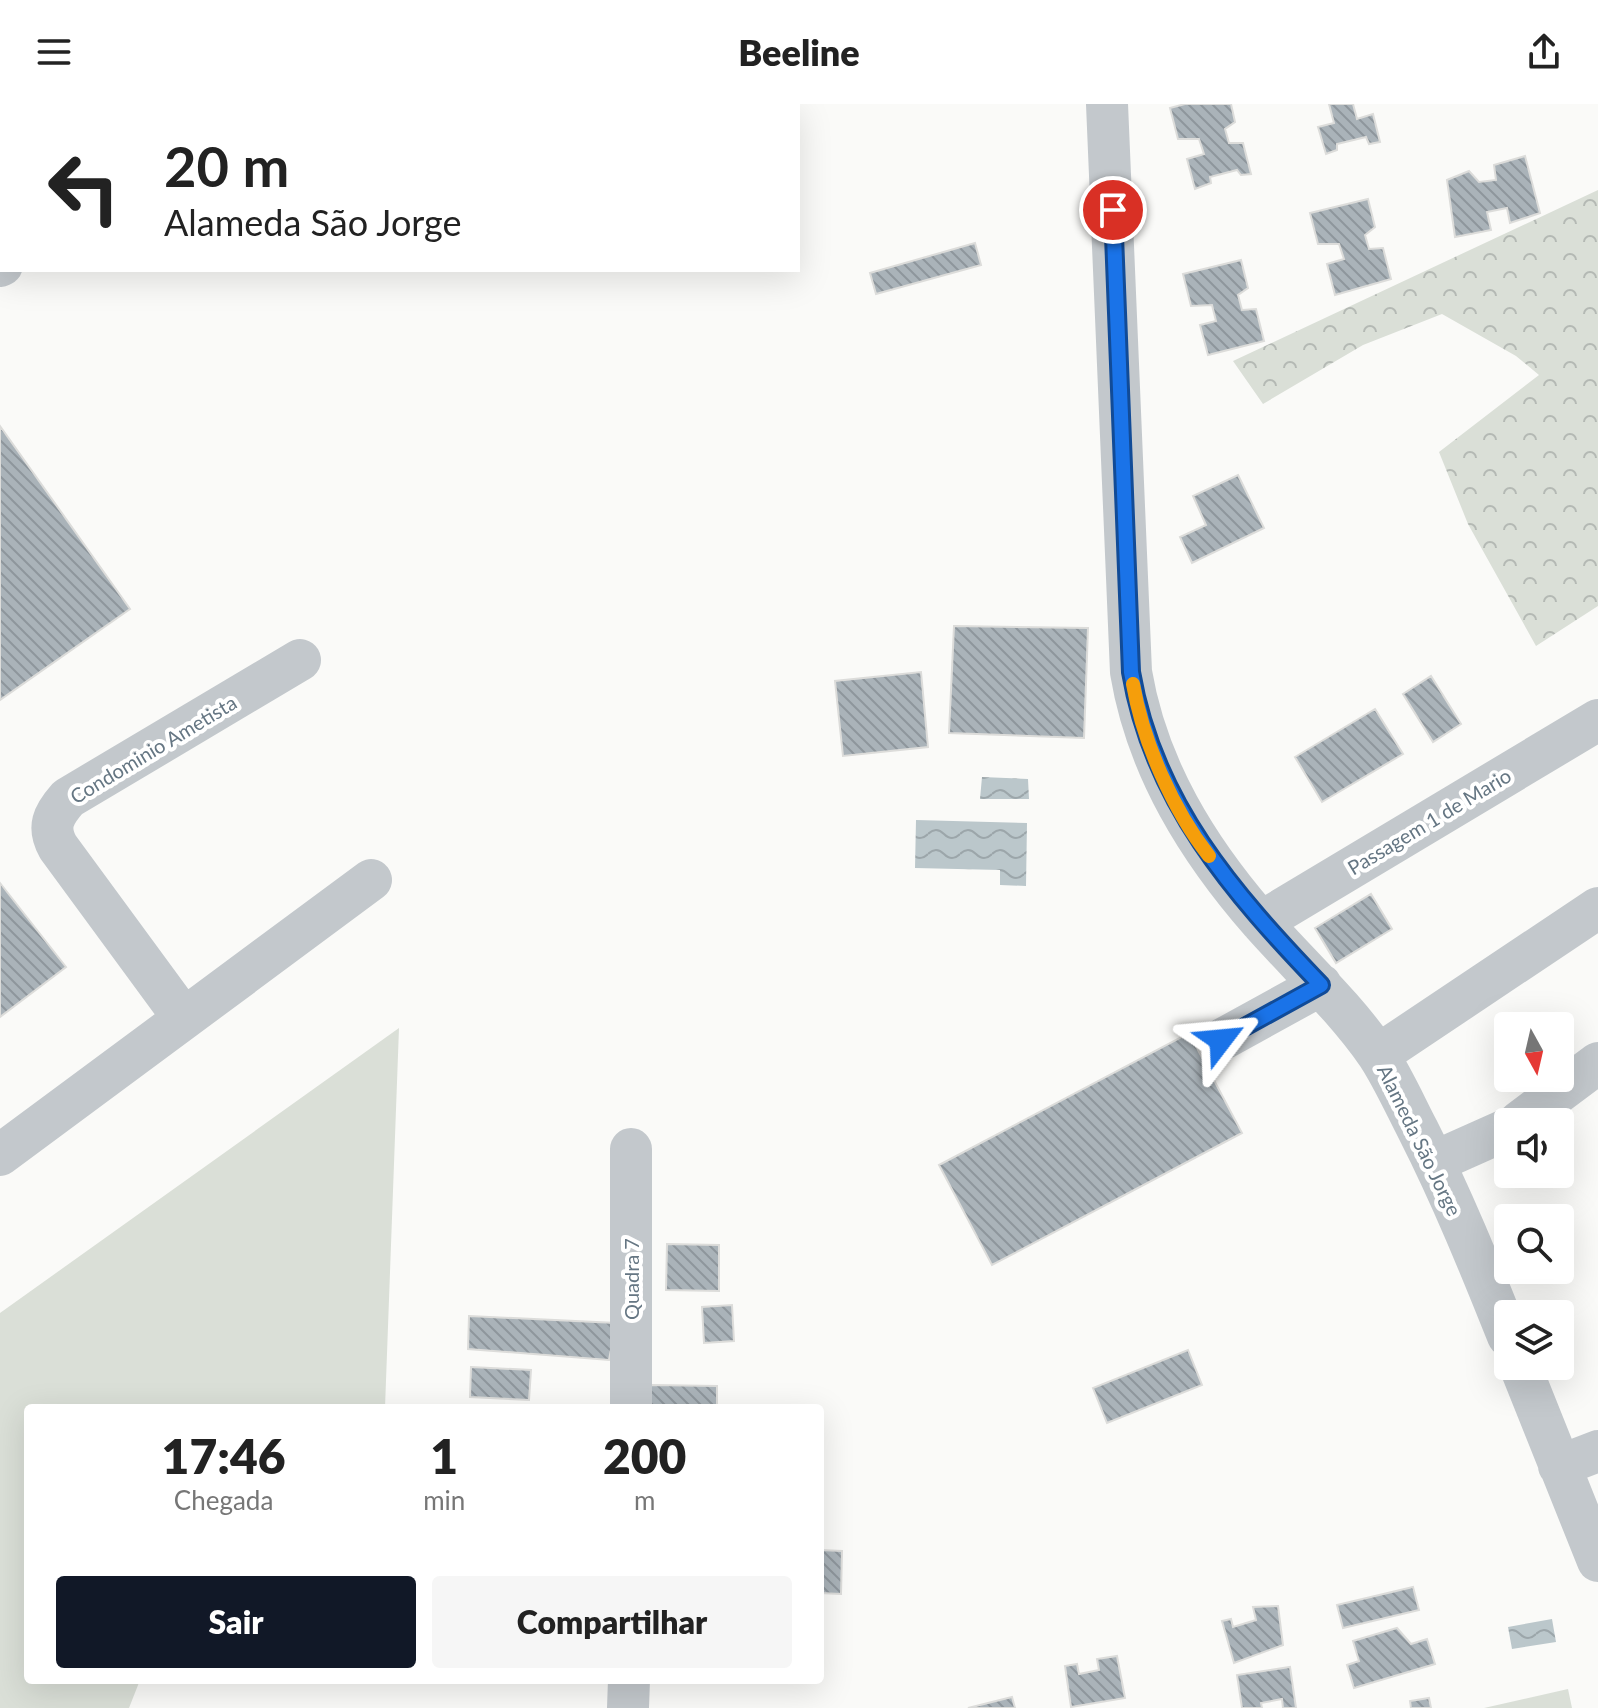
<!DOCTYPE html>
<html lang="pt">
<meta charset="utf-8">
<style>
:root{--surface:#fff;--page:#f6f6f6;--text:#222;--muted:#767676;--accent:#111827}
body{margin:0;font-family:Lato,sans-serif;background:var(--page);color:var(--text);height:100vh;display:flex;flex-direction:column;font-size:30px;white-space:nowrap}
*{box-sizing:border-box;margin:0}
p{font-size:26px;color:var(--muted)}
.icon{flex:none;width:44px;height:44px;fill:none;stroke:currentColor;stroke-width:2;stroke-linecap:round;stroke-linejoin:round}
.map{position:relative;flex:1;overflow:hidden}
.side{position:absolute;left:24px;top:1300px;width:800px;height:280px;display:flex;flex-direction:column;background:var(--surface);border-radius:8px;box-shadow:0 8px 32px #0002}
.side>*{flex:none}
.banner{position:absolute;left:0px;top:0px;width:800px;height:168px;box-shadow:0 8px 32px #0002;background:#fff;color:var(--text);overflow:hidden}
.needle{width:52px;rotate:172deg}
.controls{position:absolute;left:1494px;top:908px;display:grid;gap:16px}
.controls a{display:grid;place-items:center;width:80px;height:80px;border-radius:8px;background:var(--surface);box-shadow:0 8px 32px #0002;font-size:40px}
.pin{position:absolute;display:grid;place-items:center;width:68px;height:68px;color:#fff;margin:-34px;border:4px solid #fff;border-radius:50%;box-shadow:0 2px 8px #0007}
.me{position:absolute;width:88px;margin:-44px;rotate:61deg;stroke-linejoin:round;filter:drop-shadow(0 0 6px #0008)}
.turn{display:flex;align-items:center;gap:28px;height:168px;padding:0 32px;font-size:36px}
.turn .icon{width:104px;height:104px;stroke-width:2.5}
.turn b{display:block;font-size:56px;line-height:68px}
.eta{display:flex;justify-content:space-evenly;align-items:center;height:136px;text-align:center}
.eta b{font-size:48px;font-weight:800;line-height:56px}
.button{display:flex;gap:16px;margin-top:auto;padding:16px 32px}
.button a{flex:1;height:92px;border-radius:8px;background:var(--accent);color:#fff;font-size:32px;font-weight:800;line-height:92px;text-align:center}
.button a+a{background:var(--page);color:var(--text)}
header{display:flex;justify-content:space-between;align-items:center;height:104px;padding:0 32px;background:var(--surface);font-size:36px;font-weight:800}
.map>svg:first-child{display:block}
</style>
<header><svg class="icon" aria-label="menu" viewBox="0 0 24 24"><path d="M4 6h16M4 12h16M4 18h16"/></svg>Beeline<svg class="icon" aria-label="share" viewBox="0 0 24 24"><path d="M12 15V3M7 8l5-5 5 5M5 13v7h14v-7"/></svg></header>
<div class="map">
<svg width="1598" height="1604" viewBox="0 0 1598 1604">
<defs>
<pattern id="forest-crowns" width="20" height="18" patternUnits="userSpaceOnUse" patternTransform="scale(2)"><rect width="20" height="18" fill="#dadfd7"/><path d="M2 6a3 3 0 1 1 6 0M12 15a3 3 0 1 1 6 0" fill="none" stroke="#b4b9b4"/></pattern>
<pattern id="water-waves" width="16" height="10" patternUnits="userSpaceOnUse" patternTransform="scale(2)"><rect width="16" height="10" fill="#bbc7cb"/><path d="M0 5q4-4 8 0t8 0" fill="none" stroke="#9ca6aa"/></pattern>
<pattern id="building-back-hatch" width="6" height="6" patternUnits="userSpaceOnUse" patternTransform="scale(2)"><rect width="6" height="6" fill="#aab3b9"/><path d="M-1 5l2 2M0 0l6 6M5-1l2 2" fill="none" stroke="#8e969c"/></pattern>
</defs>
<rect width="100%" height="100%" fill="#fafaf8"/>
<path fill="#dadfd7" d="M399,924L385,1304H28V1576H140L129,1604H0V1209Z
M1568,1585L1572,1604H1484Z"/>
<path fill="url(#forest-crowns)" d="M1598,86V502L1536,542L1468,420L1439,348L1539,271L1516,252L1442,210L1363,241L1263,300L1233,257Z"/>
<path fill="url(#water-waves)" d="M982,673L1028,675L1029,695H980Z
M916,716L1027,719L1026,782L1000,781V766L915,764Z
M1552,1515L1556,1538L1512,1545L1508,1523Z"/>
<path fill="url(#building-back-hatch)" stroke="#dcdcda" stroke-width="2" d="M1185,0H1231L1235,18L1225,25L1229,39H1243L1251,70L1241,71L1237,66L1210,73L1211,79L1195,85L1187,55L1204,50L1199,35H1178L1170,4Z
M1329,0H1353L1357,15L1373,10L1380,38L1369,40L1366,33L1337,40V46L1326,50L1318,23L1334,19Z
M1525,52L1540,109L1510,119L1507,104L1487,108L1491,126L1455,133L1447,76L1469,67L1479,78L1496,76L1494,61Z
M1368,95L1375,123L1365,131L1369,145L1383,144L1391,175L1335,191L1327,160L1344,155L1339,140H1318L1310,109Z
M975,139L981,161L876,190L870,169Z
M1241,156L1248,184L1238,191L1242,206L1256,205L1264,237L1208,251L1200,221L1216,217L1212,201L1191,202L1183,170Z
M0,322L130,505L0,596Z
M1238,371L1264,424L1192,459L1180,433L1206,421L1193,392Z
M954,522L1088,524L1084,634L949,629Z
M921,568L928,643L843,652L835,577Z
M1431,572L1461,620L1433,638L1403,590Z
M1375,605L1403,650L1322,698L1295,653Z
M0,779L66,863L0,913Z
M1371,790L1392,825L1336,859L1315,824Z
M1189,929L1242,1029L992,1161L939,1061Z
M667,1140L719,1141V1187L666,1186Z
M732,1201L734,1237L704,1239L702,1203Z
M469,1212L616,1219L609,1256L468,1245Z
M1188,1246L1202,1281L1107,1319L1093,1284Z
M471,1263L531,1266L529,1296L470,1293Z
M651,1281L717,1282V1304H650Z
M820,1446L842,1447L841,1490L820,1489Z
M1413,1483L1419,1506L1343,1524L1337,1501Z
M1278,1502L1283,1541L1234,1559L1222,1517L1231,1515L1233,1523L1256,1516L1253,1503Z
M1397,1524L1411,1540L1427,1535L1435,1560L1354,1584L1347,1561L1359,1557L1353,1537Z
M1117,1552L1125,1594L1071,1603L1065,1562L1077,1560L1079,1570L1099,1566L1097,1555Z
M1290,1563L1296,1604H1283L1282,1595L1261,1599L1262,1604H1242L1237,1571Z
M1012,1593L1015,1604H968Z
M1429,1594L1431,1604H1411L1410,1597Z"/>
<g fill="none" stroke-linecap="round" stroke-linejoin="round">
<path stroke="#c3c8cc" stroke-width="42" d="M1107,0L1131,568C1147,664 1198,746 1261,818C1300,862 1344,902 1378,951C1393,974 1405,1001 1418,1026C1452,1093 1480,1162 1508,1232
M269,2L275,0
M455,2L464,0
M0,83L2,89
M0,162L2,161
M1261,818L1598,616
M182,912L58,743C47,723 53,711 68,694L300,556
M1221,936L1321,881
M1378,951L1598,804
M1519,1018L1598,959
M631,1045V1304
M0,1051L371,776
M1434,1058L1508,1025
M1520,1262L1598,1457
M1559,1362L1598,1347
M628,1604L629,1576"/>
</g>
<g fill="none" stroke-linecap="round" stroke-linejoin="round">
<defs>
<path id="route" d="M1113,106L1131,568C1153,698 1233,789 1321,881L1221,936"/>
</defs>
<use href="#route" stroke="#114b97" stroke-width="20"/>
<use href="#route" stroke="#1a73e8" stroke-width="14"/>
<path stroke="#f59e0b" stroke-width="14" d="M1133,580C1143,638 1173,706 1209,752"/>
</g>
<g text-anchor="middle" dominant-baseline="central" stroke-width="8" stroke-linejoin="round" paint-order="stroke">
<g font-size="20" fill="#657683" stroke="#fff">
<text transform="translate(153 645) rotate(-31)">Condominio Ametista</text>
<text transform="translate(1429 717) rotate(-31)">Passagem 1 de Mario</text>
<text transform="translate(1420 1036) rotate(64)">Alameda São Jorge</text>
<text transform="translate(631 1175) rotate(-90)">Quadra 7</text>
</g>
</g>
</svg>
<div class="controls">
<a><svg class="needle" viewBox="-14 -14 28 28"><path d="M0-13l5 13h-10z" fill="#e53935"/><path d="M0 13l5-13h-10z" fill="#767676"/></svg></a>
<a><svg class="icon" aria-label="sound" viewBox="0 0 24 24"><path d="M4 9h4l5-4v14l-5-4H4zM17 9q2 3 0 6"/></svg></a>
<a><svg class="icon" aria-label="search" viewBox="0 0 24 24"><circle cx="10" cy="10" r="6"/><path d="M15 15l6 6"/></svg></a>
<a><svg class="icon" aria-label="layers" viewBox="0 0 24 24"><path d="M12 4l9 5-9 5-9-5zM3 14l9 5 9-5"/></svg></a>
</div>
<div class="pin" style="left:1113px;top:106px;background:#d93025"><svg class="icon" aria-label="arrive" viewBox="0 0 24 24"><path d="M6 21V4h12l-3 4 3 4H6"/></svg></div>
<svg class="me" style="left:1221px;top:936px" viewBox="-20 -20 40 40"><path d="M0-17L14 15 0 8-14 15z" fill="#1a73e8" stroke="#fff" stroke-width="4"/></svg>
<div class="banner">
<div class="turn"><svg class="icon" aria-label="left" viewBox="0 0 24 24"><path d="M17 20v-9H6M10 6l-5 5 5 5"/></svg><div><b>20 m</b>Alameda São Jorge</div></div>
</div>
<section class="side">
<div class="eta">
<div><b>17:46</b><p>Chegada</p></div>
<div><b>1</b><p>min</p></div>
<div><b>200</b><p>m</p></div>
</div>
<div class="button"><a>Sair</a><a>Compartilhar</a></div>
</section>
</div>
